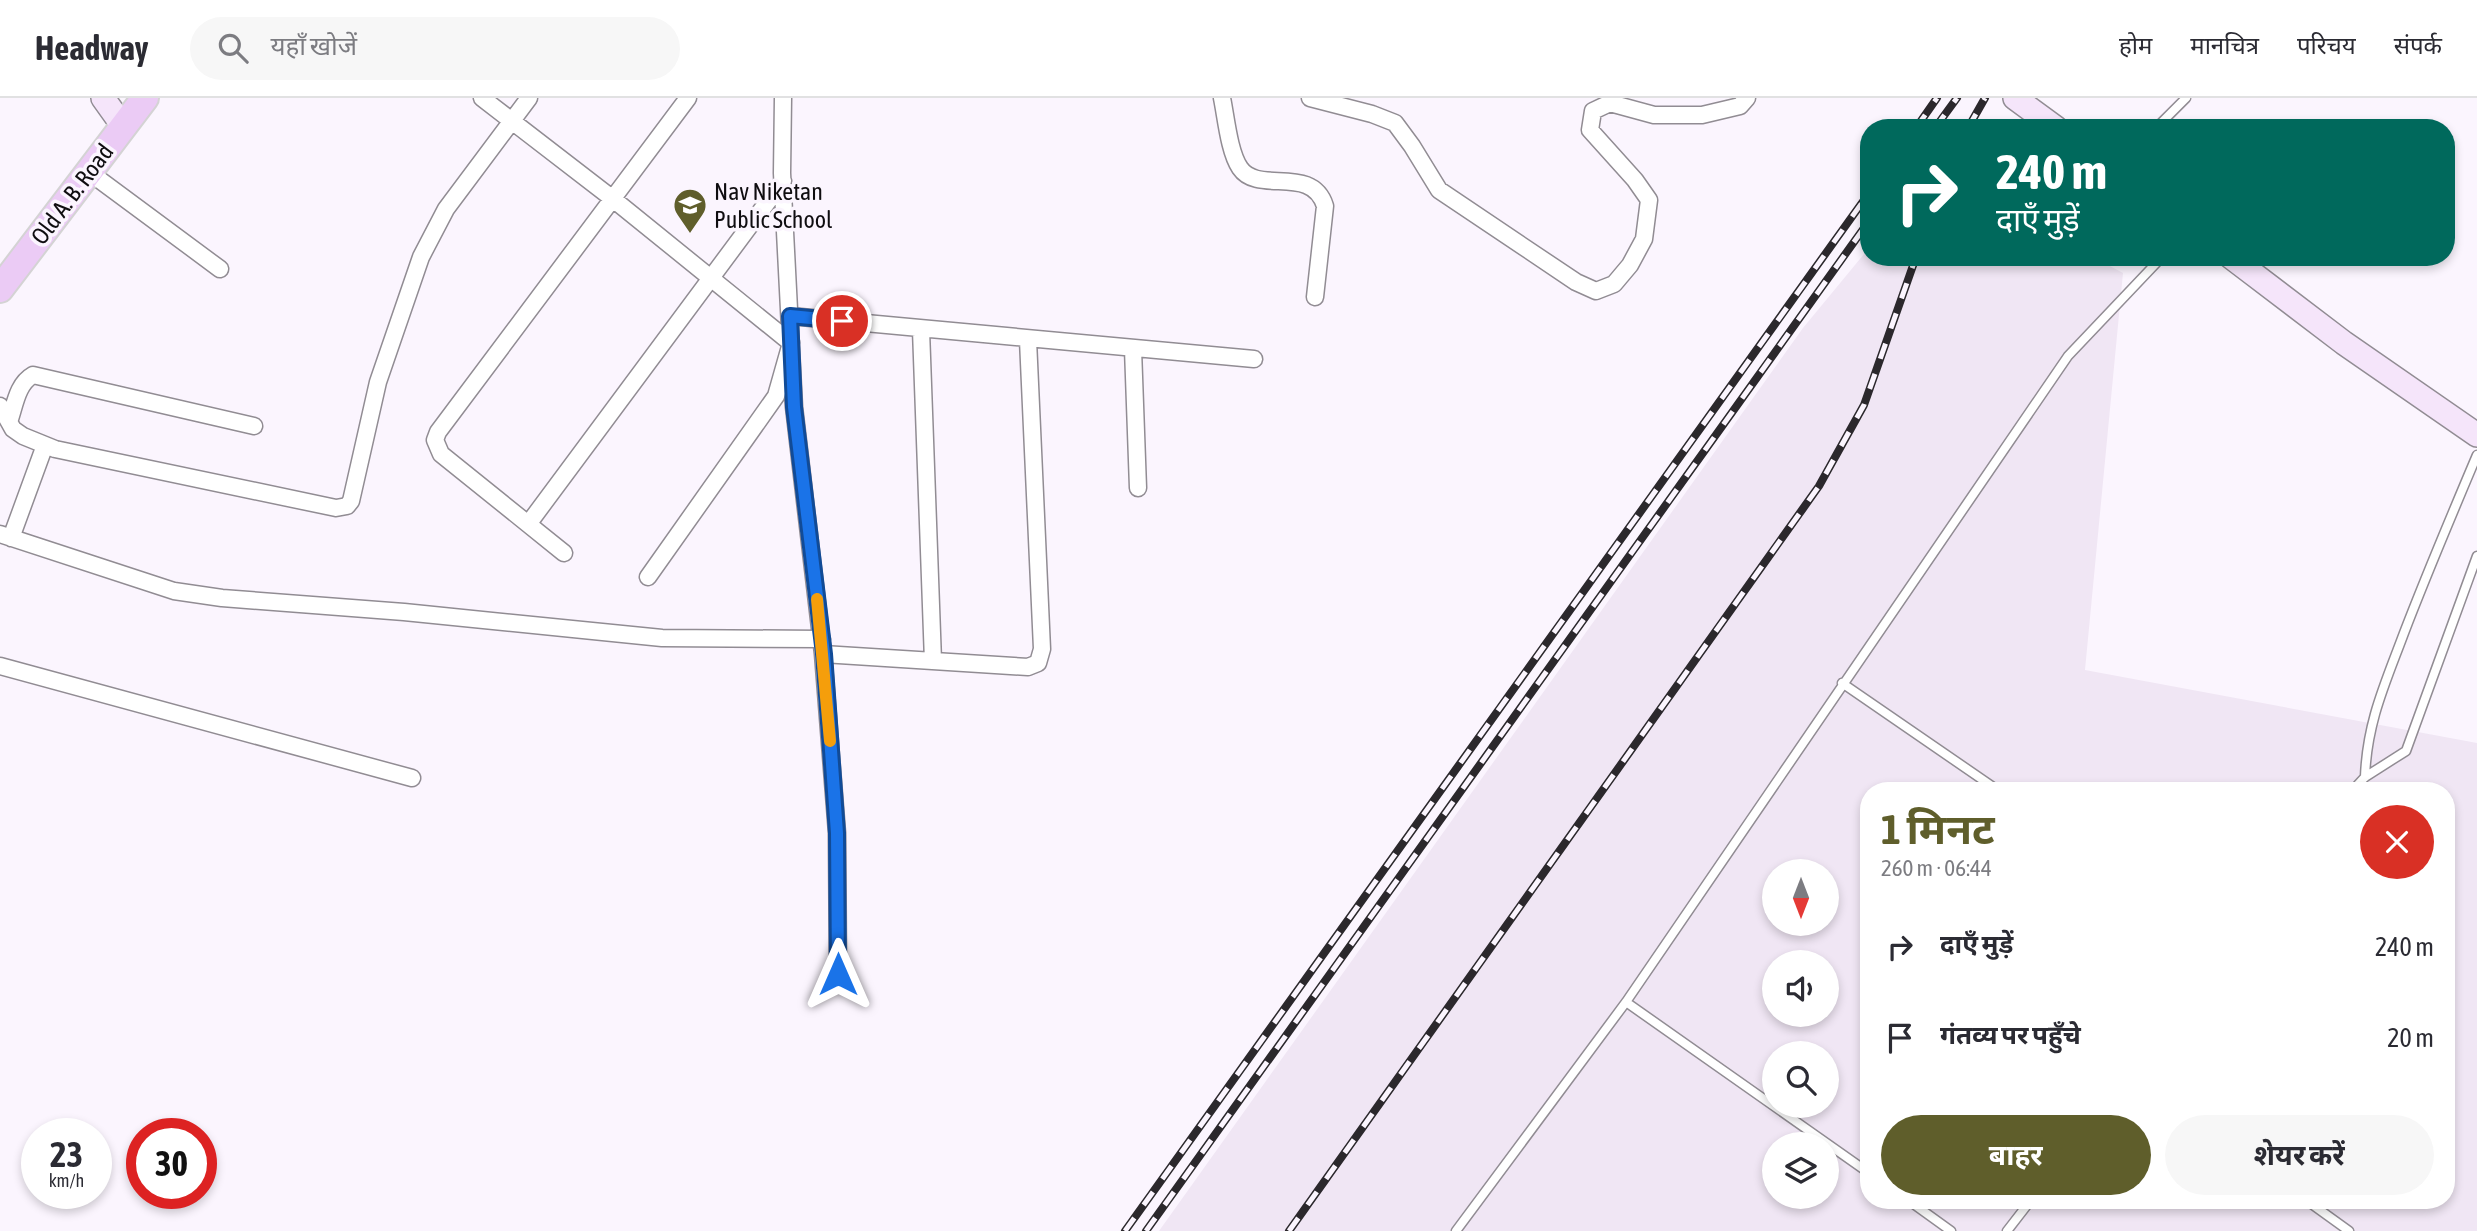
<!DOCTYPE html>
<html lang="hi">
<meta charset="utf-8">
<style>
:root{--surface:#fff;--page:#f7f7f7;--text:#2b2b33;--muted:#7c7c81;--line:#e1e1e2;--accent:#5f5e2b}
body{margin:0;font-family:"Asap Condensed","Noto Sans Devanagari",sans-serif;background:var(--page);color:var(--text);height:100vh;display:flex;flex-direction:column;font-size:26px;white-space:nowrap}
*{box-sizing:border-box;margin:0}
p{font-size:23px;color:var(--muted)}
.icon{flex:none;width:38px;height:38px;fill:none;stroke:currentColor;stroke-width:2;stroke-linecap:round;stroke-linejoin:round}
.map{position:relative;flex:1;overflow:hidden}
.sheet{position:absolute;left:1860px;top:684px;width:595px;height:427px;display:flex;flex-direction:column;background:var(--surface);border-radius:28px;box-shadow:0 4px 10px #0003}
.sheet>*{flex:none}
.banner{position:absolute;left:1860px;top:21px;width:595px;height:147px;border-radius:28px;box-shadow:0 4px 10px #0003;background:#00695c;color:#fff;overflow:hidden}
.needle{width:46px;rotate:180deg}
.fabs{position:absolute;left:1762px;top:761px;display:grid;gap:14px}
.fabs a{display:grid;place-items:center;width:77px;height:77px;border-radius:50%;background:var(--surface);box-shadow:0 4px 10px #0003;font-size:35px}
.speed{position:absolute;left:21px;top:1020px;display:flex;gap:14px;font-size:35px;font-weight:700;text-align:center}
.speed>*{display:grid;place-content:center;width:91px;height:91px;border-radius:50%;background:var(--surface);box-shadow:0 4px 10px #0003;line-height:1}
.speed small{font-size:18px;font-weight:400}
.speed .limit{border:10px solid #d22;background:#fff;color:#111}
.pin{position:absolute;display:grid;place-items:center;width:60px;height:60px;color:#fff;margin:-30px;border:4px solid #fff;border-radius:50%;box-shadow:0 2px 7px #0007}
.me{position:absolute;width:77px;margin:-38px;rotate:0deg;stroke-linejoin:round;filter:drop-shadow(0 0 5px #0008)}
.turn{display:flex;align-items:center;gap:24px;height:147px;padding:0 21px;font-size:32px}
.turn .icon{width:91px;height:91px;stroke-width:2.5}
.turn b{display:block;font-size:49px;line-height:60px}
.round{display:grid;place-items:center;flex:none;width:74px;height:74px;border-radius:37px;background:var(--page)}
.summary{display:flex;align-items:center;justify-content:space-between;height:119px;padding:0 21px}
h1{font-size:42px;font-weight:700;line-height:52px;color:var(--accent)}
.button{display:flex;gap:14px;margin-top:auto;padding:14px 21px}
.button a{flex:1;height:80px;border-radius:42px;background:var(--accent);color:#fff;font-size:28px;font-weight:700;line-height:80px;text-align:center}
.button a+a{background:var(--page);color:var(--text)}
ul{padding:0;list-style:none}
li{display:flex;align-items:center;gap:21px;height:91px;padding:0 21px}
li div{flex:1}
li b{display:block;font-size:26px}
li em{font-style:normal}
header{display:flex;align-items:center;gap:42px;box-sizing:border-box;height:98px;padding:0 35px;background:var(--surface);border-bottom:2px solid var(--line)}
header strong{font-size:33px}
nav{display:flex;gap:38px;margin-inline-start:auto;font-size:24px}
.search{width:490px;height:63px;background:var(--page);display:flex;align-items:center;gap:18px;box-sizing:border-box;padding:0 24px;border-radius:38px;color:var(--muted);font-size:26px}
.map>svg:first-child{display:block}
</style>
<header>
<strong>Headway</strong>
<div class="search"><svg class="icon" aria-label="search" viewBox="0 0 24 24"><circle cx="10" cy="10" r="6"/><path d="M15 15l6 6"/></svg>यहाँ खोजें</div>
<nav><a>होम</a><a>मानचित्र</a><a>परिचय</a><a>संपर्क</a></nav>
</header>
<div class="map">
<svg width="2477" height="1133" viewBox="0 0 2477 1133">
<rect width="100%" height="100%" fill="#fbf5fe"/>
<path fill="#f0e6f4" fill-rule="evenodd" d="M1869,150V159H2093L2123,175L2085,572L2477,645V1133H1159L1803,230ZM1869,693H2446V1102H1869ZM1774,774H1827V826H1774ZM1774,864H1827V917H1774ZM1774,956H1827V1008H1774ZM1774,1046H1827V1099H1774Z"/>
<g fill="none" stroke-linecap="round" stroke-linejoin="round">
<defs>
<path id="lane" d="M2156,30L2186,0
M1842,585L1999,693
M2365,679C2367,624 2385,586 2404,535C2427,475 2452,416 2477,357
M2352,693L2365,679L2406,653L2477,458
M1626,904L1869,1075
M1908,1102L1951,1133
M2306,1102L2349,1133
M1456,1133L1626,904L2068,258L2162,159
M2007,1133L2031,1102"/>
<path id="street" d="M482,0L613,101L791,245L776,298L648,479
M783,0L782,75L794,309L823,556L837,735L838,876
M1222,0C1226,19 1229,54 1240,70C1258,97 1312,66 1325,108L1315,199
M1310,0L1372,16L1395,25L1412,48L1439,92L1576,184L1596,193L1614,186L1630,167L1644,141L1649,102L1635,82L1590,32L1593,13L1610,5L1654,17H1702L1740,8L1747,0
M89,74L220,171
M790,218L1254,261
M921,232L933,563
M1133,251L1138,390
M0,308L13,331L23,338L55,351L336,410L347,408L351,403L378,284L421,159L446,111L529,0
M9,324C15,307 17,286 33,277L254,328
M529,425L783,83
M0,436L174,493L222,500L404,514L662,540L822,541
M11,440L45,347
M564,455L441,356L435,342L438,334L688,0
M823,556L1028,569L1038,565L1042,551L1028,242
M0,568L412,680"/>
<path id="secondary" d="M103,0L123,28
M2015,0L2056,30
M2231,159L2344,245L2477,337"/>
<path id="primary" d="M0,191L145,0"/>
</defs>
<use href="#lane" stroke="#918c93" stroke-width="11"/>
<use href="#street" stroke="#918c93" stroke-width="19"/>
<use href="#secondary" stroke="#918c93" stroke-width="26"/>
<use href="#primary" stroke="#d4d3d4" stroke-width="30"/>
<use href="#lane" stroke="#fff" stroke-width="8"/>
<use href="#street" stroke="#fff" stroke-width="16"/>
<use href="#secondary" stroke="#f5e5fa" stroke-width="23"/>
<use href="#primary" stroke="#ebcbf5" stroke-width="26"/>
<defs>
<path id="rail" d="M1916,30L1937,0
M1935,30L1957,0
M1968,30L1985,0
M1125,1133L1869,95
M1146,1133L1869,123
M1289,1133L1819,388L1864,307L1916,159"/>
</defs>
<use href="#rail" stroke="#2b282c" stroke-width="8"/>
<use href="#rail" stroke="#fbf5fe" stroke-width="5" stroke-dasharray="16" stroke-linecap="butt"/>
</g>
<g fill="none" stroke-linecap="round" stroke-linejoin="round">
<defs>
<path id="route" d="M838,876L837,735L824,556L794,309L790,218L842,223"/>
</defs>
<use href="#route" stroke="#114b97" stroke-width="18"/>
<use href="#route" stroke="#1a73e8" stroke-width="12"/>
<path stroke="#f59e0b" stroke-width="12" d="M817,501L830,643"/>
</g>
<defs>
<symbol id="school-pin" viewBox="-11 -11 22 30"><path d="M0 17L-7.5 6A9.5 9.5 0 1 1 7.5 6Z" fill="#5f5e2b" stroke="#fbf5fe"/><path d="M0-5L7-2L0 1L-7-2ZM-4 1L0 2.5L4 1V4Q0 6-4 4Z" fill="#fff"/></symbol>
</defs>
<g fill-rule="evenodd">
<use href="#school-pin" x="671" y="88" width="38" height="52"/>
</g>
<g text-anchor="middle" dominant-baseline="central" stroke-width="7" stroke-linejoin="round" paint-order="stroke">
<g font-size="24" fill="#0f0d10" stroke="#fbf5fe" text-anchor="start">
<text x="714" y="93">Nav Niketan<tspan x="714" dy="28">Public School</tspan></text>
</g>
<g font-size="24" fill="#0f0d10" stroke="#fbf5fe">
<text transform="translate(72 96) rotate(-53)">Old A. B. Road</text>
</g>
</g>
</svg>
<div class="fabs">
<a><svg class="needle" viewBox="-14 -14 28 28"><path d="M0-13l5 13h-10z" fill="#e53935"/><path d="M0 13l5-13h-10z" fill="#7c7c81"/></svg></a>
<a><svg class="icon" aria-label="sound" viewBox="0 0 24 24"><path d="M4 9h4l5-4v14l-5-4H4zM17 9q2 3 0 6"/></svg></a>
<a><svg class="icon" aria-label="search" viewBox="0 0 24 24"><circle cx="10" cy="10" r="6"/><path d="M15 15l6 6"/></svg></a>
<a><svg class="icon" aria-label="layers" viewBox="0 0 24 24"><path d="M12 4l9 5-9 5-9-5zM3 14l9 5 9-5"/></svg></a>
</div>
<div class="speed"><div>23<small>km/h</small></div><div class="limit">30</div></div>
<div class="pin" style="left:842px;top:223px;background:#d93025"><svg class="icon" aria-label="arrive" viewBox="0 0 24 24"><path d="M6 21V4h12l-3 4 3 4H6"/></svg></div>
<svg class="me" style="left:838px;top:876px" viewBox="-20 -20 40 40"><path d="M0-17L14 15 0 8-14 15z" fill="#1a73e8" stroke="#fff" stroke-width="4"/></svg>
<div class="banner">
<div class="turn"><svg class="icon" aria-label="right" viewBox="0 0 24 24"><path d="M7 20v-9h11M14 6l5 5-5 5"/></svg><div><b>240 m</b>दाएँ मुड़ें</div></div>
</div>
<section class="sheet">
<div class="summary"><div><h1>1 मिनट</h1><p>260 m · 06:44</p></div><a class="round" style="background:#d93025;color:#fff"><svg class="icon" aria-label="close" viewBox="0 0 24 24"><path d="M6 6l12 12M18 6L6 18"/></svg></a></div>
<ul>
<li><svg class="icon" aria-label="right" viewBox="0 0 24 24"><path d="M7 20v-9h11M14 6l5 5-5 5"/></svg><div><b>दाएँ मुड़ें</b></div><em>240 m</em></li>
<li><svg class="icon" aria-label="arrive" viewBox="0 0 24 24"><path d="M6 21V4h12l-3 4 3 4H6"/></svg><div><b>गंतव्य पर पहुँचे</b></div><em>20 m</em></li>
</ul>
<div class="button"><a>बाहर</a><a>शेयर करें</a></div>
</section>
</div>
